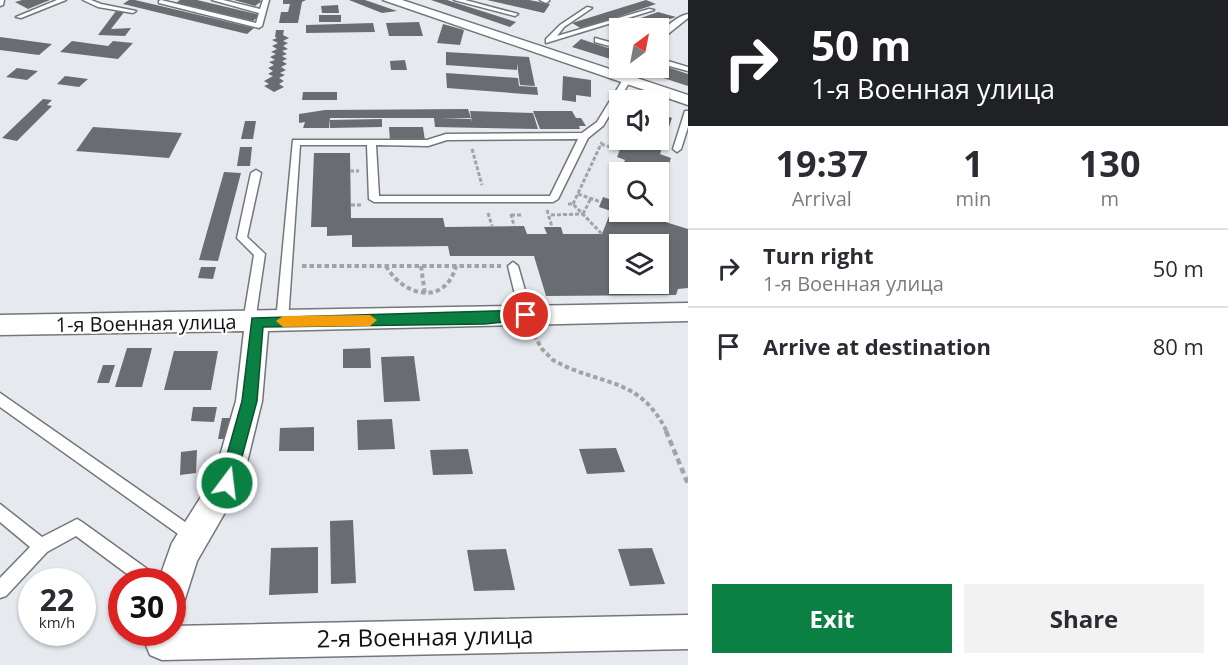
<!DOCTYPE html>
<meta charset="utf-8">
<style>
:root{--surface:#fff;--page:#f2f2f3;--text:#2b2b33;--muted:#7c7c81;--line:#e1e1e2;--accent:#0b8043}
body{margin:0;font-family:"Open Sans",sans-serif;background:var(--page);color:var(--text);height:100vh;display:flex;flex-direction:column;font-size:22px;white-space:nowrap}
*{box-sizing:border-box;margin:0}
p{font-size:20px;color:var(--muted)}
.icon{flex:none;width:33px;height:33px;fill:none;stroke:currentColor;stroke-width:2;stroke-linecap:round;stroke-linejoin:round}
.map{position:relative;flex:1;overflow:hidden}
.details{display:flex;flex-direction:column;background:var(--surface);width:540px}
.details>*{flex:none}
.banner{background:#202124;color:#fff;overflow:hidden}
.needle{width:39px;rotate:32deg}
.tools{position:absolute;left:609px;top:18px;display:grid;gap:12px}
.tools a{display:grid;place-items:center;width:60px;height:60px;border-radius:0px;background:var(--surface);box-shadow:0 2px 4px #0004;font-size:30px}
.speed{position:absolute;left:18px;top:568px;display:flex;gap:12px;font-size:30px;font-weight:700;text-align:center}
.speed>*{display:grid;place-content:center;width:78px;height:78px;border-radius:50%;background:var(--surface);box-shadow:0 2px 4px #0004;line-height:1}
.speed small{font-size:15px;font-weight:400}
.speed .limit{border:9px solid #d22;background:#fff;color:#111}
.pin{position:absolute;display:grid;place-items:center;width:51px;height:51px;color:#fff;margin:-26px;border:3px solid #fff;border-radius:50%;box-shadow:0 2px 6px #0007}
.me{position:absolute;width:66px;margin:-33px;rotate:15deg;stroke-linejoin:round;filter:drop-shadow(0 0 4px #0008)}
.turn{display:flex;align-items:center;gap:21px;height:126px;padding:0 24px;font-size:27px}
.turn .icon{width:78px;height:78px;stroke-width:2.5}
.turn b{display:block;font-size:42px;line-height:51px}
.eta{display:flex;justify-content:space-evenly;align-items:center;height:102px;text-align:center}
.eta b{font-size:36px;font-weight:700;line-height:42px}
.primary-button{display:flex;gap:12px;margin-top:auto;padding:12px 24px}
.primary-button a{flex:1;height:69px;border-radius:0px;background:var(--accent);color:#fff;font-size:24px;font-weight:700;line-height:69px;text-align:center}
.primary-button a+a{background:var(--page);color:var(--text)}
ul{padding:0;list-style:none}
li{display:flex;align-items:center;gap:18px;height:78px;padding:0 24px;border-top:2px solid var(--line)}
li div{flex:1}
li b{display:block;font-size:22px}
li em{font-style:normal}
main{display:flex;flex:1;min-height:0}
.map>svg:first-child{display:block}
</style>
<main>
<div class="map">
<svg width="688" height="665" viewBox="0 0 688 665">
<rect width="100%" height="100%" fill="#e6e9ee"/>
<path fill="#696c70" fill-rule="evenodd" d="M22,0H50L28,9L15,2Z
M129,0H135L254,28L247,34L123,4Z
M180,0H197L260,15L253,21L176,3Z
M234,0H259L262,1L255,6Z
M283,0H306L302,2L298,23H279L281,12H288L290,4H283Z
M349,0H365L397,11L382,13Z
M431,0H447L516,22L510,27Z
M487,0H529L550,4L544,13Z
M646,0L656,4L582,29L572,23Z
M338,5L339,13H322L321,6Z
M116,11H125L111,29L131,28L125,36L98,35Z
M658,12L676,17L667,20L663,18L633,28L615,27Z
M319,15H341V22H319Z
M656,21L666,26L637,28Z
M419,22L423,36H389L386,23Z
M373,23L375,32L306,33V25Z
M443,24L464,30L460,45L437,43Z
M276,30H284L283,35L289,38L283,41L288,43L283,46L288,49L282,51L287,54L282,56L287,59L282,61L287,64L281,67L286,70L280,73L285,75L279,78L284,81L279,84L284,87L274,92L264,86L269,84L264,81L273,76L268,74L273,71L268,68L274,65L269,62L275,60L270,57L276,54L271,52L277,49L272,46L278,43L272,40L277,38L275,37Z
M0,37L52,44L39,55L0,50Z
M581,39L620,52V62L572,47Z
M72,41L108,46L113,41L133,43L118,59L60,52Z
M446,52L529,57L535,86L520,85L517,63V70L446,65Z
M405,60L407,70H391L390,61Z
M658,64L688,74V86L651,74Z
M17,68L38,71L27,80L6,77Z
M446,73L518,78L519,86L537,87L538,95L447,88Z
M65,76L88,79L79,87L57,84Z
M563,76L591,80V97L576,95V102L562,100Z
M303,92H337V100H302Z
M43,99L52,100L47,105L52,106L17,141L2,138Z
M468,109L471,118L441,119H471L472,122L470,111L533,113L538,129L435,127L434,118H330L329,128H303L305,122L299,123V114L325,110Z
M533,111H572L576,118H581L586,126H579L580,129H540Z
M658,113L672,118L660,154L671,158L659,195L658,172H620L625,160L617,157L624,140H658Z
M382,119V127L330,128V120Z
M245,121H256L253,139H241Z
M93,127L182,133L169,158L76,151Z
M389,127H423L425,141H390Z
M240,147H252L250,166H237Z
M314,153H350L351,218H443L445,227L524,226L527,234H547L544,227H561L563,234H602L611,211L599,207L603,197L615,201L620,190V212H658V199L665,201L659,220L688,229V288L678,289L676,295L546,296L534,256H450L448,246L352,247V235L327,236V227H311ZM620,244H658V284H620Z
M224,172L241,173L218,261L199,260Z
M201,267H216L213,279L198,278Z
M127,348H152L142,387H115Z
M370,348L371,368H343V349Z
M174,351H218L211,390H164Z
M414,356L420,401L384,402L381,357Z
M103,365H115L109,383H97Z
M193,407H217L214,422L191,421Z
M222,418H236L233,439H218Z
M392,419L395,449L358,450L357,420Z
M314,427V451H279L280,428Z
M616,448L625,472L587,474L579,449Z
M468,449L473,474L433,475L430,450Z
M197,450L196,473L180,475L181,452Z
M353,520L356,583L331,584L330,521Z
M318,547V593L269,595L271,548Z
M652,548L665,584L630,586L618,549Z
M506,549L515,590L474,591L467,550Z"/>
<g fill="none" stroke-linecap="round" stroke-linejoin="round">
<defs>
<path id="service" d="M0,0H4L3,5L0,6Z
M57,0H66L21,18L16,17Z
M83,0H91L101,4L136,11L133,13L98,7Z
M161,0L256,23L259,13L212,0H223L260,9L263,0H269L262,26L259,28L159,3V1Z
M454,0H465L518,14L515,16Z
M540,0H549V1L546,3Z
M587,7L592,8L564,27L557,36L649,9L654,10L546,43V39L560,25Z
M688,14V18L658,42V35C666,27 677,16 688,14Z
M595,38L620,45V49L595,42Z
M658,58L688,67V71L658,63Z
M630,68H638L603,126L588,138L558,199L553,202H374L369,199L367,145H300L288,321L286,324H278L276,321L293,140H427L446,134L582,133L597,122ZM578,139L550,196H379L376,145L428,146L447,140Z
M685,111H688V127L681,149L677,152L673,149Z
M256,170L261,173L247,237L265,254L255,322L253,325H245L243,322L254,255L237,238L251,173Z
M513,262L518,266L532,315L530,318H522L520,315L508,266Z
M0,393L198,531L201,536L198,541L193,544L188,541L0,407Z
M0,504L42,537L77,519L82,522L157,576L159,582H138L76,536L47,552L6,596L0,598V578L30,547L0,522Z"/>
<path id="minor" d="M383,0H402L688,95V105Z
M688,303V321L268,331L262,401L242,483L197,561L184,602L172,606V582H158L172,543L214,476L236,401L244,331L0,335V315Z
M688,615V649L162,660L150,655L145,643L149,633H172V626Z"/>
</defs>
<use href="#service" stroke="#73767a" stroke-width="3"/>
<use href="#minor" stroke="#73767a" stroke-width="3"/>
<path stroke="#a1a4a7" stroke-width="3" stroke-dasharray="4 2" stroke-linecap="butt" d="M601,144L620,150
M472,149L482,185
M350,171H359
M578,194L601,202
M568,204H573L602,234
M573,204L602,142
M351,205H362
M547,210L552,227
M488,213L492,226
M511,214L514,226
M583,214L591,198
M511,215H522
M551,215L582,214"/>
<path stroke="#a1a4a7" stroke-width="4" stroke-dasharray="4.5 3" stroke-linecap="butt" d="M302,266H501
M386,266C403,296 445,307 456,266
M421,266L425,295
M534,335L542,349L553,360C601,387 639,375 667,432"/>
<path stroke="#a1a4a7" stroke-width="4.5" stroke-dasharray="6 4" stroke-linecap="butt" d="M666,431L688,484"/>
<use href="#service" fill="#fff" fill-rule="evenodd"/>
<use href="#minor" fill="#fff" fill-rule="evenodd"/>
</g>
<path fill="#0b8043" stroke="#07532c" stroke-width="1.5" d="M526,310L531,311V319L485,324L263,327L257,401L235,483L233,489L227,492L221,489L219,483L242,401L252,318Z"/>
<path fill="#f59e0b" d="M370,315L377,320L370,326L283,327L276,321L283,316Z"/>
<g text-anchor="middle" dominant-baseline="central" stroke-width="4.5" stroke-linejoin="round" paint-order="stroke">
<g font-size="20" fill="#121314" stroke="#fff">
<text transform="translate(146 323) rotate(-1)">1-я Военная улица</text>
</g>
<g font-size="24" fill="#121314" stroke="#fff">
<text transform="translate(425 636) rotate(-1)">2-я Военная улица</text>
</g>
</g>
</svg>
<div class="tools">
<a><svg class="needle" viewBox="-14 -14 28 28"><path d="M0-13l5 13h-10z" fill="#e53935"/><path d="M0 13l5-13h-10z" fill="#7c7c81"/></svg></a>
<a><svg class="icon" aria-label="sound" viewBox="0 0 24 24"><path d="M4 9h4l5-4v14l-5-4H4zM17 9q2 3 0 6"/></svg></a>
<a><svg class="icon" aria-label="search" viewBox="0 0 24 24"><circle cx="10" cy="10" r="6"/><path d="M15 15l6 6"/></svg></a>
<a><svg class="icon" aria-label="layers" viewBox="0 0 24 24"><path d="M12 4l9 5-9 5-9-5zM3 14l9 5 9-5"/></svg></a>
</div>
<div class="speed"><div>22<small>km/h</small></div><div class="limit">30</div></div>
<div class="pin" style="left:526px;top:315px;background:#d93025"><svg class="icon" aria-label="arrive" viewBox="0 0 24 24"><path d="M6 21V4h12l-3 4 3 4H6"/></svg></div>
<svg class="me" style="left:227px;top:483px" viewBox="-20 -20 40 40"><circle r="17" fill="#0b8043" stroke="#fff" stroke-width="3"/><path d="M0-11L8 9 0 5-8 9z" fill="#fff"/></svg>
</div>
<section class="details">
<div class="banner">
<div class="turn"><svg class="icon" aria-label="right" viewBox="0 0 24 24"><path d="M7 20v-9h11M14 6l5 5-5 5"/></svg><div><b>50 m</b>1-я Военная улица</div></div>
</div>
<div class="eta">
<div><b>19:37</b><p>Arrival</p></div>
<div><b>1</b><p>min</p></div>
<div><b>130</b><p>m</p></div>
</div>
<ul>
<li><svg class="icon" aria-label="right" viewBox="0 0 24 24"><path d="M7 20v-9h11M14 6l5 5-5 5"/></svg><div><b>Turn right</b><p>1-я Военная улица</p></div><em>50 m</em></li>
<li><svg class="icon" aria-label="arrive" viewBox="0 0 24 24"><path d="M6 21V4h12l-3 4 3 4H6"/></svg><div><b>Arrive at destination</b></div><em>80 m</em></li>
</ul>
<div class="primary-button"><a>Exit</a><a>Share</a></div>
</section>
</main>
